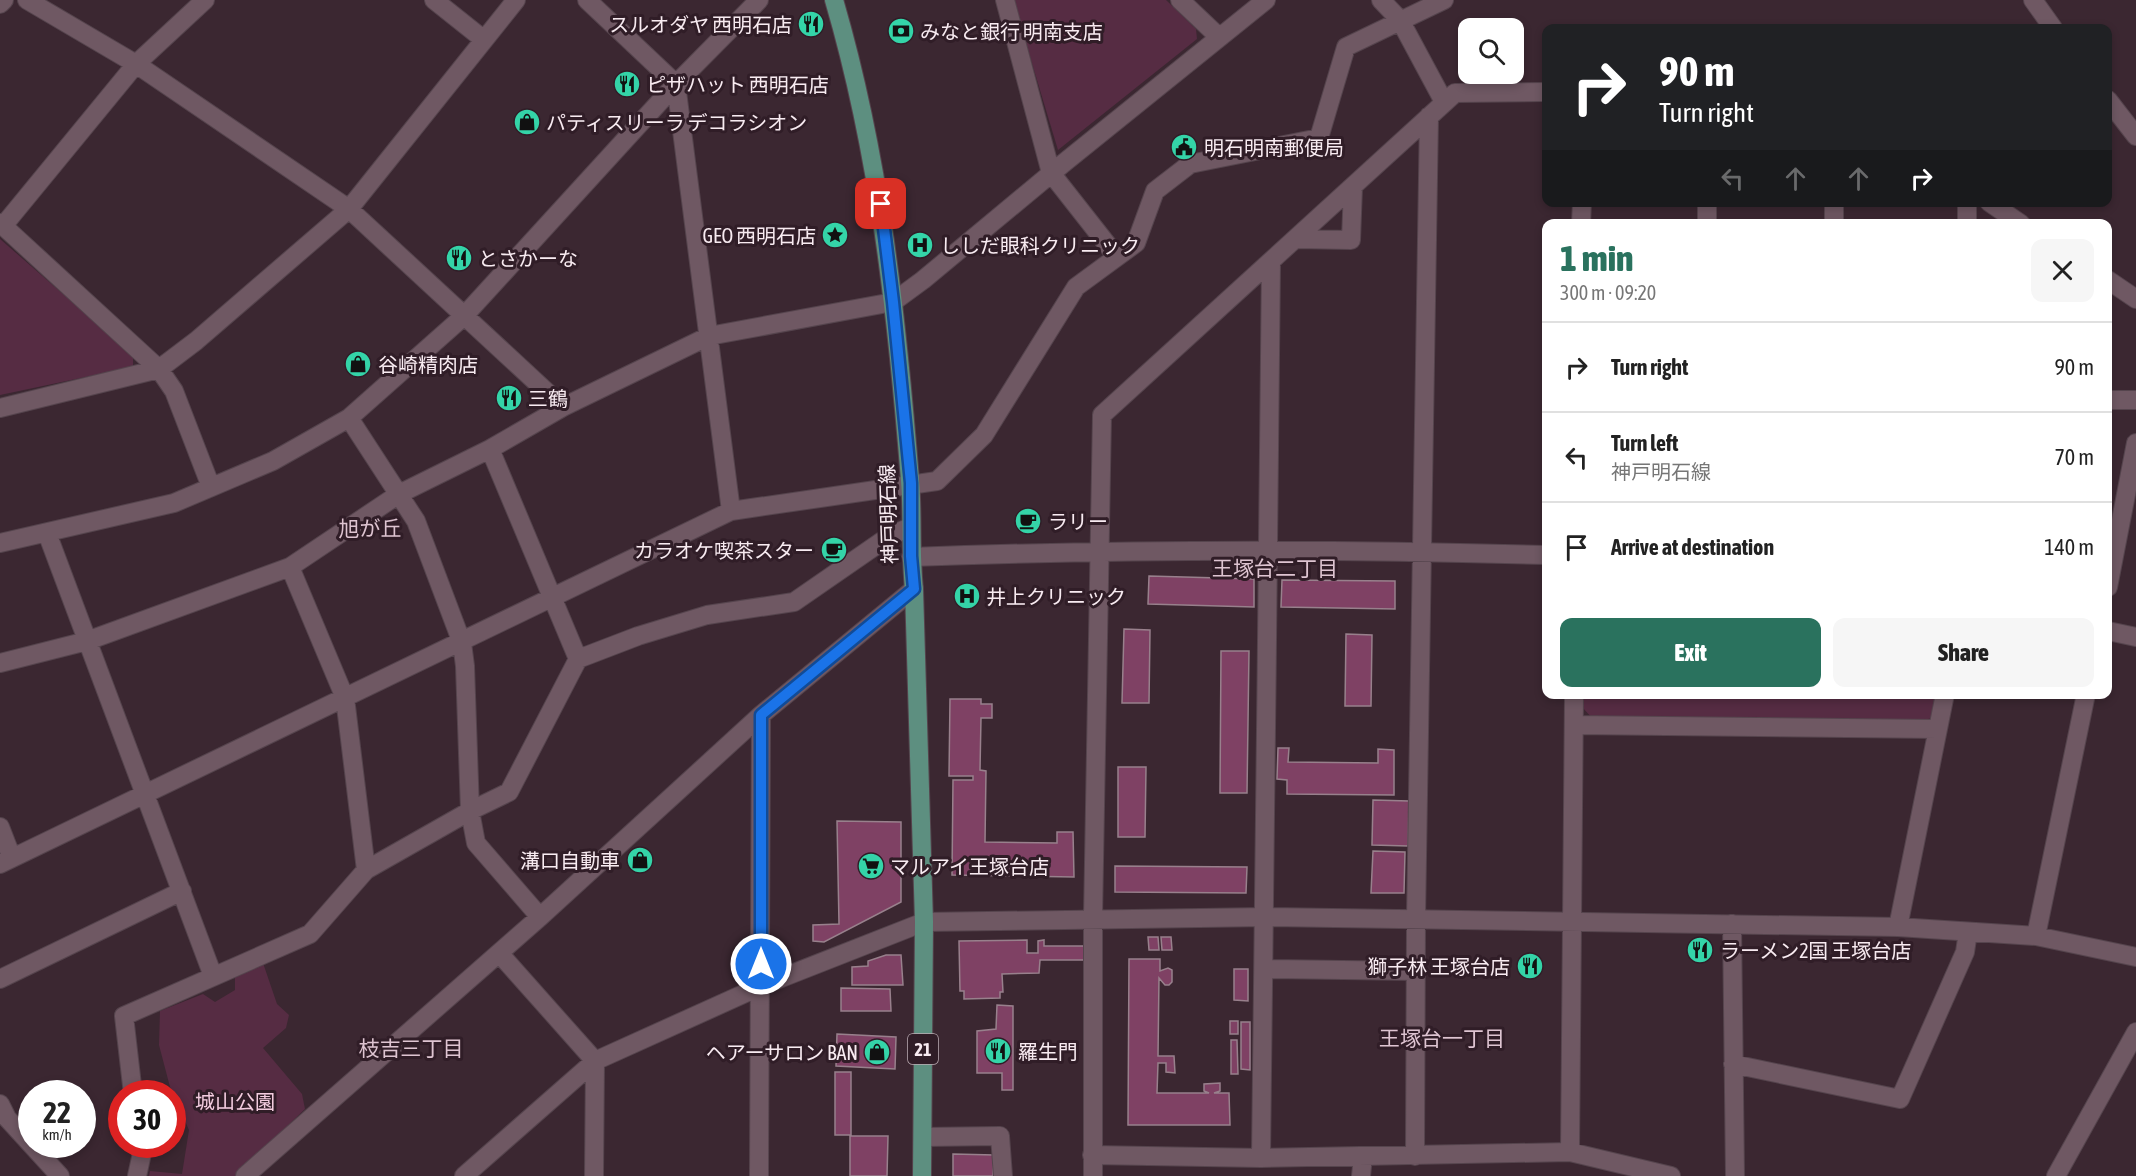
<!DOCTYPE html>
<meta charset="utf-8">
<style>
:root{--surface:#fff;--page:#f6f6f6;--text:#222;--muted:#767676;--line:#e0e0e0;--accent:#2a725e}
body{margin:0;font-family:"Asap Condensed","Noto Sans JP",sans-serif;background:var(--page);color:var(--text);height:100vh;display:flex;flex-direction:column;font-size:22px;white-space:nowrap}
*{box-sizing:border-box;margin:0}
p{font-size:20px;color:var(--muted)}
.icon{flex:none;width:33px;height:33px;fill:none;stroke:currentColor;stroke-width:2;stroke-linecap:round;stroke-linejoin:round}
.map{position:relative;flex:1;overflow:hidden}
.sheet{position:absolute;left:1542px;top:219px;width:570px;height:480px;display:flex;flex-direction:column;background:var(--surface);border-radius:12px;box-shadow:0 3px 9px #0003}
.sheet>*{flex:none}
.banner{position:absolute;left:1542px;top:24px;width:570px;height:183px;border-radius:12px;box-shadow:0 3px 9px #0003;background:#202124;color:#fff;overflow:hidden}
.fabs{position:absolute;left:1458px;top:18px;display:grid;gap:12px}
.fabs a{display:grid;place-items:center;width:66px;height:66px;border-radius:12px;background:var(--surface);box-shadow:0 3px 9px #0003;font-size:30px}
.speed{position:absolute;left:18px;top:1080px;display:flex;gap:12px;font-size:30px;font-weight:700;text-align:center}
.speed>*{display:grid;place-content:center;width:78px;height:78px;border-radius:50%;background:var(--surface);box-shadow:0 3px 9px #0003;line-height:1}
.speed small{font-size:15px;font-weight:400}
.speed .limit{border:9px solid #d22;background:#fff;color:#111}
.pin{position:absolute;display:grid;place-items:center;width:51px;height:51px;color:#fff;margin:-26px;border-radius:12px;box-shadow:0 3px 9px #0006}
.me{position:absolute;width:66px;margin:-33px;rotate:0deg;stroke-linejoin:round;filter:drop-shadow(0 0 4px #0008)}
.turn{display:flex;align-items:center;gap:21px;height:126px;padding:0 18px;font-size:27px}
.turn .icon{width:78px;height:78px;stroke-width:2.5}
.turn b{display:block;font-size:42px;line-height:51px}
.lanes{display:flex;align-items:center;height:57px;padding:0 18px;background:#0003;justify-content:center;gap:30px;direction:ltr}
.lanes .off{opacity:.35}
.round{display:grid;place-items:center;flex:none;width:63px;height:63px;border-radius:12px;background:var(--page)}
.overview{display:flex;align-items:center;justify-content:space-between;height:102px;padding:0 18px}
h1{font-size:36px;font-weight:800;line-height:45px;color:var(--accent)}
.action{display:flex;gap:12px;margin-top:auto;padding:12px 18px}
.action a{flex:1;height:69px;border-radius:12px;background:var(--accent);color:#fff;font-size:24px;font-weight:800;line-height:69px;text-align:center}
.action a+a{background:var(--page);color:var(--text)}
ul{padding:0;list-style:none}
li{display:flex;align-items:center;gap:18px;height:90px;padding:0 18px;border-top:2px solid var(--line)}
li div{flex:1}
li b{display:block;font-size:22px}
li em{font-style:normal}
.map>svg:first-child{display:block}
</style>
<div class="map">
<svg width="2136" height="1176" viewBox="0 0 2136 1176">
<rect width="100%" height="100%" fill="#3b2731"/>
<path fill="#562c43" d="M1013,0H1166L1196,29L1197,39L1058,150Z
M0,239L133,355V367L0,395Z
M1582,694L1941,695L1937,715L1922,722L1593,719L1582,707Z
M263,963L277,1004L289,1015L286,1028L263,1048L302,1094L305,1109L236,1176H149L150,1171L182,1174L189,1130L170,1087L159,1045L160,1011L203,994L215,1002L235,990V977Z"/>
<path fill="#7f4164" stroke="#98808c" stroke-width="1.5" d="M1149,576L1254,579V607L1148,604Z
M1282,580L1395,581V609L1281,607Z
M1124,629L1150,630L1149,703H1122Z
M1346,634L1372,635L1371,706H1345Z
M1221,651H1249L1247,793H1220Z
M950,699H981V704H992V718H981L980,770L986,771L985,842L1057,843V832H1073L1074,877L952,875L953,780H973V776H949Z
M1278,748H1289L1288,762L1378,763V749L1394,750V795L1287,794V780L1277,779Z
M1118,767H1146L1145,837H1118Z
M1373,800L1409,801L1408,846L1372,845Z
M837,821L901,822V902L824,942L813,941V925L839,924Z
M1373,851L1405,852L1404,893H1371Z
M1115,866L1247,867L1246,893L1115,892Z
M1148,937H1158L1159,950H1149Z
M1161,937H1171L1172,950H1162Z
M1027,940V953H1038V941L1044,940V946H1085V960H1040L1039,973L1002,974L1003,992H1000V998L964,999V991H960L959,941Z
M886,955H901L903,985H852V967L868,966V961Z
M1129,959H1160V971L1168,968L1172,970V982L1169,985H1165L1159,978L1158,1056H1174L1175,1073L1166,1072V1063H1158L1157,1093H1209L1204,1091V1084L1220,1083V1091L1214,1093H1229L1230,1125H1128Z
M1234,969H1248V1001L1234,1000Z
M841,988L890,989L891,1011H841Z
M997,1005L1013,1006V1090H1002V1073H977V1031L996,1029Z
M1230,1021H1238V1034H1230Z
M1241,1022H1250V1070L1241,1069Z
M837,1034L896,1037L895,1069L836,1066Z
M1231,1040H1237L1238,1074H1231Z
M835,1072H851V1135H835Z
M850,1136H888L887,1176H850Z
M953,1154L994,1155L993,1176H953Z"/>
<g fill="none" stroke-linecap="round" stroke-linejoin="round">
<defs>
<path id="minor" d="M27,0L136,64L349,209L563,407
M434,0L483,39
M587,0L676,84L731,511
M1005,0L1051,173L1117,257
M1180,0L1219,37
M1381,0L1400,20L1444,102
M2033,0L2053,28
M0,4L4,0
M2108,100L2136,136
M1989,202L2021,224
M0,223L159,369L174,391L211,487
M1581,224L1582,202
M1707,224V202
M1834,224V202
M1967,224V202
M3,226L136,64L205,0
M1295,239L1351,240L1353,187
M2108,280L2136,299
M2108,400H2136
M0,408L159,369L196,341L349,209L516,0
M349,418L416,521L462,643L465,666L470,811L476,843L540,917
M490,449L578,659
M47,533L213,976
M0,543L174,503L273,461L349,418L464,316L676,84L759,0
M911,557C1122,549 1335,549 1546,555
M290,567L345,698L366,870
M2108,587L2136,443
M2108,631L2136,637
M0,663L87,641L290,567L399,494L490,449L563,407L709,336L893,302L923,280L1065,162L1266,0
M1574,725L1937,729
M0,827L12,858
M0,864L731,511L937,481L984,435L1076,287L1136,243L1155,191L1190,164L1319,138L1346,47L1444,0
M1732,924L1735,1176
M1898,927L1945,694
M2036,936L2086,694
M499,953L595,1061L594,1176
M1265,969L1416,971
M0,979L182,891
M1733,1064L1900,1099L1965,952L1968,932
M133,1094L124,1016L310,934L366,870L470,811L509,792L578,659L638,636L707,615L794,602L888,537L910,527
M0,1104L7,1118L60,1176
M923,1137L1000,1136L1003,1176
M1570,1152L1574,694
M1092,1155L1261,1158L1570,1152L1671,1176
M1415,1156L1416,919L1429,116
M1261,1158C1267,859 1266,560 1271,261
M137,1176L144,1144
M245,1176L540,917L761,715L914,589
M464,1176L595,1061L761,986L924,922L1266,917L1898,927L2036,936L2136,957
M759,1176L761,715
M1093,1176V918L1102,415L1455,93L1546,92
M1361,1176L1363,1157
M2056,1176L2136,1032"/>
<path id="major" d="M834,0C880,157 897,317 910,480C913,516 910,552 914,589L924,922L922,1176"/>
</defs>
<use href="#minor" stroke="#55444d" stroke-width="20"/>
<use href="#major" stroke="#55444d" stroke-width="20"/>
<use href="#minor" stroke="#6f5863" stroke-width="18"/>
<use href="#major" stroke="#5d8f80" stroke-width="18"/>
</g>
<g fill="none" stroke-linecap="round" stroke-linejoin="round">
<defs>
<path id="route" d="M761,964V715L914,589L911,556V483L893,302L881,204"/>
</defs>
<use href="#route" stroke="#114b97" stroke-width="15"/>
<use href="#route" stroke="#1a73e8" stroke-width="10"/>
</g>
<defs>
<symbol id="restaurant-disc" viewBox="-11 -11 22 22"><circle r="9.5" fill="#34d4a8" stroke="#301d27"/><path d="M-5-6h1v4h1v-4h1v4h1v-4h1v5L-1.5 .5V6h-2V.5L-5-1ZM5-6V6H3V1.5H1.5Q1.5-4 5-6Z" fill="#111"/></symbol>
<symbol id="bank-disc" viewBox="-11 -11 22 22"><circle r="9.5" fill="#34d4a8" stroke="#301d27"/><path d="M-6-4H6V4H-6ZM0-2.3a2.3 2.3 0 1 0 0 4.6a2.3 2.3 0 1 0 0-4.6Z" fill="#111"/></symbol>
<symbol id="shop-disc" viewBox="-11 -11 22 22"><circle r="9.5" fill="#34d4a8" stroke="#301d27"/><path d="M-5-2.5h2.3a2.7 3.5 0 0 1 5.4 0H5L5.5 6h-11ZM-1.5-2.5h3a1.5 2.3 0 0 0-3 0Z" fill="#111"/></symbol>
<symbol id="civic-disc" viewBox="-11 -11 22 22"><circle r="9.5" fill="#34d4a8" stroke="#301d27"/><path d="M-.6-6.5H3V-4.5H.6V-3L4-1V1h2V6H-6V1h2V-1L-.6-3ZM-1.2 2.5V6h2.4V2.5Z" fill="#111"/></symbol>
<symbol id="sight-disc" viewBox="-11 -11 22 22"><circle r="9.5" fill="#34d4a8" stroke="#301d27"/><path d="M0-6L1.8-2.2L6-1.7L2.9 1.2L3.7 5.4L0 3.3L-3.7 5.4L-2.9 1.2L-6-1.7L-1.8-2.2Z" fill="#111"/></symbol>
<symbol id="hospital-disc" viewBox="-11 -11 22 22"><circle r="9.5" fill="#34d4a8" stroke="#301d27"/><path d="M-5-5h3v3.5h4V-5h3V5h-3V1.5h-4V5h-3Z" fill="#111"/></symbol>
<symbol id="cafe-disc" viewBox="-11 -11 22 22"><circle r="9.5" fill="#34d4a8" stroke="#301d27"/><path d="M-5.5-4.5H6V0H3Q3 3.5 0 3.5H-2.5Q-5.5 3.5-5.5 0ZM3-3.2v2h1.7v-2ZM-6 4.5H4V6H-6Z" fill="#111"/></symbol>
<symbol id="supermarket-disc" viewBox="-11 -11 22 22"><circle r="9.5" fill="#34d4a8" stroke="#301d27"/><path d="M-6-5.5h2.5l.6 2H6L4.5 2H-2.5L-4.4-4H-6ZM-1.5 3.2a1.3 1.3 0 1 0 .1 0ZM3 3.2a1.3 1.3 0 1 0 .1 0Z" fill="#111"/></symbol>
</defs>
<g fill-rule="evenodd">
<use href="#restaurant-disc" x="796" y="9" width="30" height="30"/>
<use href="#bank-disc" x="886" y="16" width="30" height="30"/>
<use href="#restaurant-disc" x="612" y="69" width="30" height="30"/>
<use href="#shop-disc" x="512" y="107" width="30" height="30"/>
<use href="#civic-disc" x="1169" y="132" width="30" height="30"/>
<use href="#sight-disc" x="820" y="220" width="30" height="30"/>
<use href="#hospital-disc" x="905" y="230" width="30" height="30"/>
<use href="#restaurant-disc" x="444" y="243" width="30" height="30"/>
<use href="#shop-disc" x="343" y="349" width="30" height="30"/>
<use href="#restaurant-disc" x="494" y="383" width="30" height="30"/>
<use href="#cafe-disc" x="1013" y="506" width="30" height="30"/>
<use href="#cafe-disc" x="819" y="535" width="30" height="30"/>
<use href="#hospital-disc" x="952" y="581" width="30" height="30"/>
<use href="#shop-disc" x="625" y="845" width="30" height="30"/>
<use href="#supermarket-disc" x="856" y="851" width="30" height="30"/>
<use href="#restaurant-disc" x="1685" y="935" width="30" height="30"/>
<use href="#restaurant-disc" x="1515" y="951" width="30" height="30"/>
<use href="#restaurant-disc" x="983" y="1036" width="30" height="30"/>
<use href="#shop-disc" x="862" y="1037" width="30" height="30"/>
</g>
<g text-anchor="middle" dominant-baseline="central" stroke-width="6" stroke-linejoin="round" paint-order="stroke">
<rect fill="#301d27" stroke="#bcadb4" stroke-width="1.5" x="908" y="1034" width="30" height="30" rx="4.5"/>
<g font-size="18" font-weight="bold" fill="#f8ebf1">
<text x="923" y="1049">21</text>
</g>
<g font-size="20" fill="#f8ebf1" stroke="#301d27" text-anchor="start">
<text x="792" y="24" text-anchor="end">スルオダヤ 西明石店</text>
<text x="920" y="31">みなと銀行 明南支店</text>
<text x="646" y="84">ピザハット 西明石店</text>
<text x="546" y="122">パティスリーラ デコラシオン</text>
<text x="1204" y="147">明石明南郵便局</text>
<text x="816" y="235" text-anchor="end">GEO 西明石店</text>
<text x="940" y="245">ししだ眼科クリニック</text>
<text x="478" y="258">とさかーな</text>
<text x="378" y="364">谷崎精肉店</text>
<text x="528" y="398">三鶴</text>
<text x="1048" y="521">ラリー</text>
<text x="814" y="550" text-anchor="end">カラオケ喫茶スター</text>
<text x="986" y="596">井上クリニック</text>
<text x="620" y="860" text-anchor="end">溝口自動車</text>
<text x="890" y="866">マルアイ王塚台店</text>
<text x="1720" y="950">ラーメン2国 王塚台店</text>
<text x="1510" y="966" text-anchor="end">獅子林 王塚台店</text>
<text x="1018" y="1051">羅生門</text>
<text x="858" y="1052" text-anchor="end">ヘアーサロン BAN</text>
</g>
<g font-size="20" fill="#f8ebf1" stroke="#301d27">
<text transform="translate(888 514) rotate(-92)">神戸明石線</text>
</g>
<g font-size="20" fill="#f3ccdf" stroke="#301d27">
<text x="235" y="1101">城山公園</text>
</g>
<g font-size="21" fill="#dec4d1" stroke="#301d27">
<text x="370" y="528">旭が丘</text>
<text x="1275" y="568">王塚台二丁目</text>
<text x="1442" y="1038">王塚台一丁目</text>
<text x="411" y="1048">枝吉三丁目</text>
</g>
</g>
</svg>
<div class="fabs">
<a><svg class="icon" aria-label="search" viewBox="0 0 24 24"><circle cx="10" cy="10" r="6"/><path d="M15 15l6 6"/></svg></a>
</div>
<div class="speed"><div>22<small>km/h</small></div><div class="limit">30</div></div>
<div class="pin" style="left:881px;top:204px;background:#d93025"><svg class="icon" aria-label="arrive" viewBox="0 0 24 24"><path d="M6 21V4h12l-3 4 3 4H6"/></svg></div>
<svg class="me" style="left:761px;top:964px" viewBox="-20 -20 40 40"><circle r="17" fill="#1a73e8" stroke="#fff" stroke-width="3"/><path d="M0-11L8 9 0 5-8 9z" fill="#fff"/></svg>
<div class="banner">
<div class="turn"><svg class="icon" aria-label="right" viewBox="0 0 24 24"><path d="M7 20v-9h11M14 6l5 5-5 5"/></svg><div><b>90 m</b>Turn right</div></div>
<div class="lanes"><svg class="icon off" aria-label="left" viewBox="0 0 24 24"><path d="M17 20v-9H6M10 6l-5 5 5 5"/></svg><svg class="icon off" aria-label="ahead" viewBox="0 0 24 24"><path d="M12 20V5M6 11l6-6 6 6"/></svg><svg class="icon off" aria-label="ahead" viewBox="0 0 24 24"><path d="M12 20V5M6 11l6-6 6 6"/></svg><svg class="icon" aria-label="right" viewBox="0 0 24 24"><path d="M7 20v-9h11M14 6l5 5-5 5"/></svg></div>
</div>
<section class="sheet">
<div class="overview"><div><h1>1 min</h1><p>300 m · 09:20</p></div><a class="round"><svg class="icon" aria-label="close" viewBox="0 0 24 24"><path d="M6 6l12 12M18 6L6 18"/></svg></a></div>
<ul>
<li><svg class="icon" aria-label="right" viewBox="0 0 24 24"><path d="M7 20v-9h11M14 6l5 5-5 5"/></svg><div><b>Turn right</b></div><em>90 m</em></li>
<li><svg class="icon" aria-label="left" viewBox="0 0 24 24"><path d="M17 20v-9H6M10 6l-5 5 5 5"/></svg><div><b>Turn left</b><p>神戸明石線</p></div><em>70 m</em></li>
<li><svg class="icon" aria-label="arrive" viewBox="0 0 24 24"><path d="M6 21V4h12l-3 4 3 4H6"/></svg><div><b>Arrive at destination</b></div><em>140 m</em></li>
</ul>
<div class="action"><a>Exit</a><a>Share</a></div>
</section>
</div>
